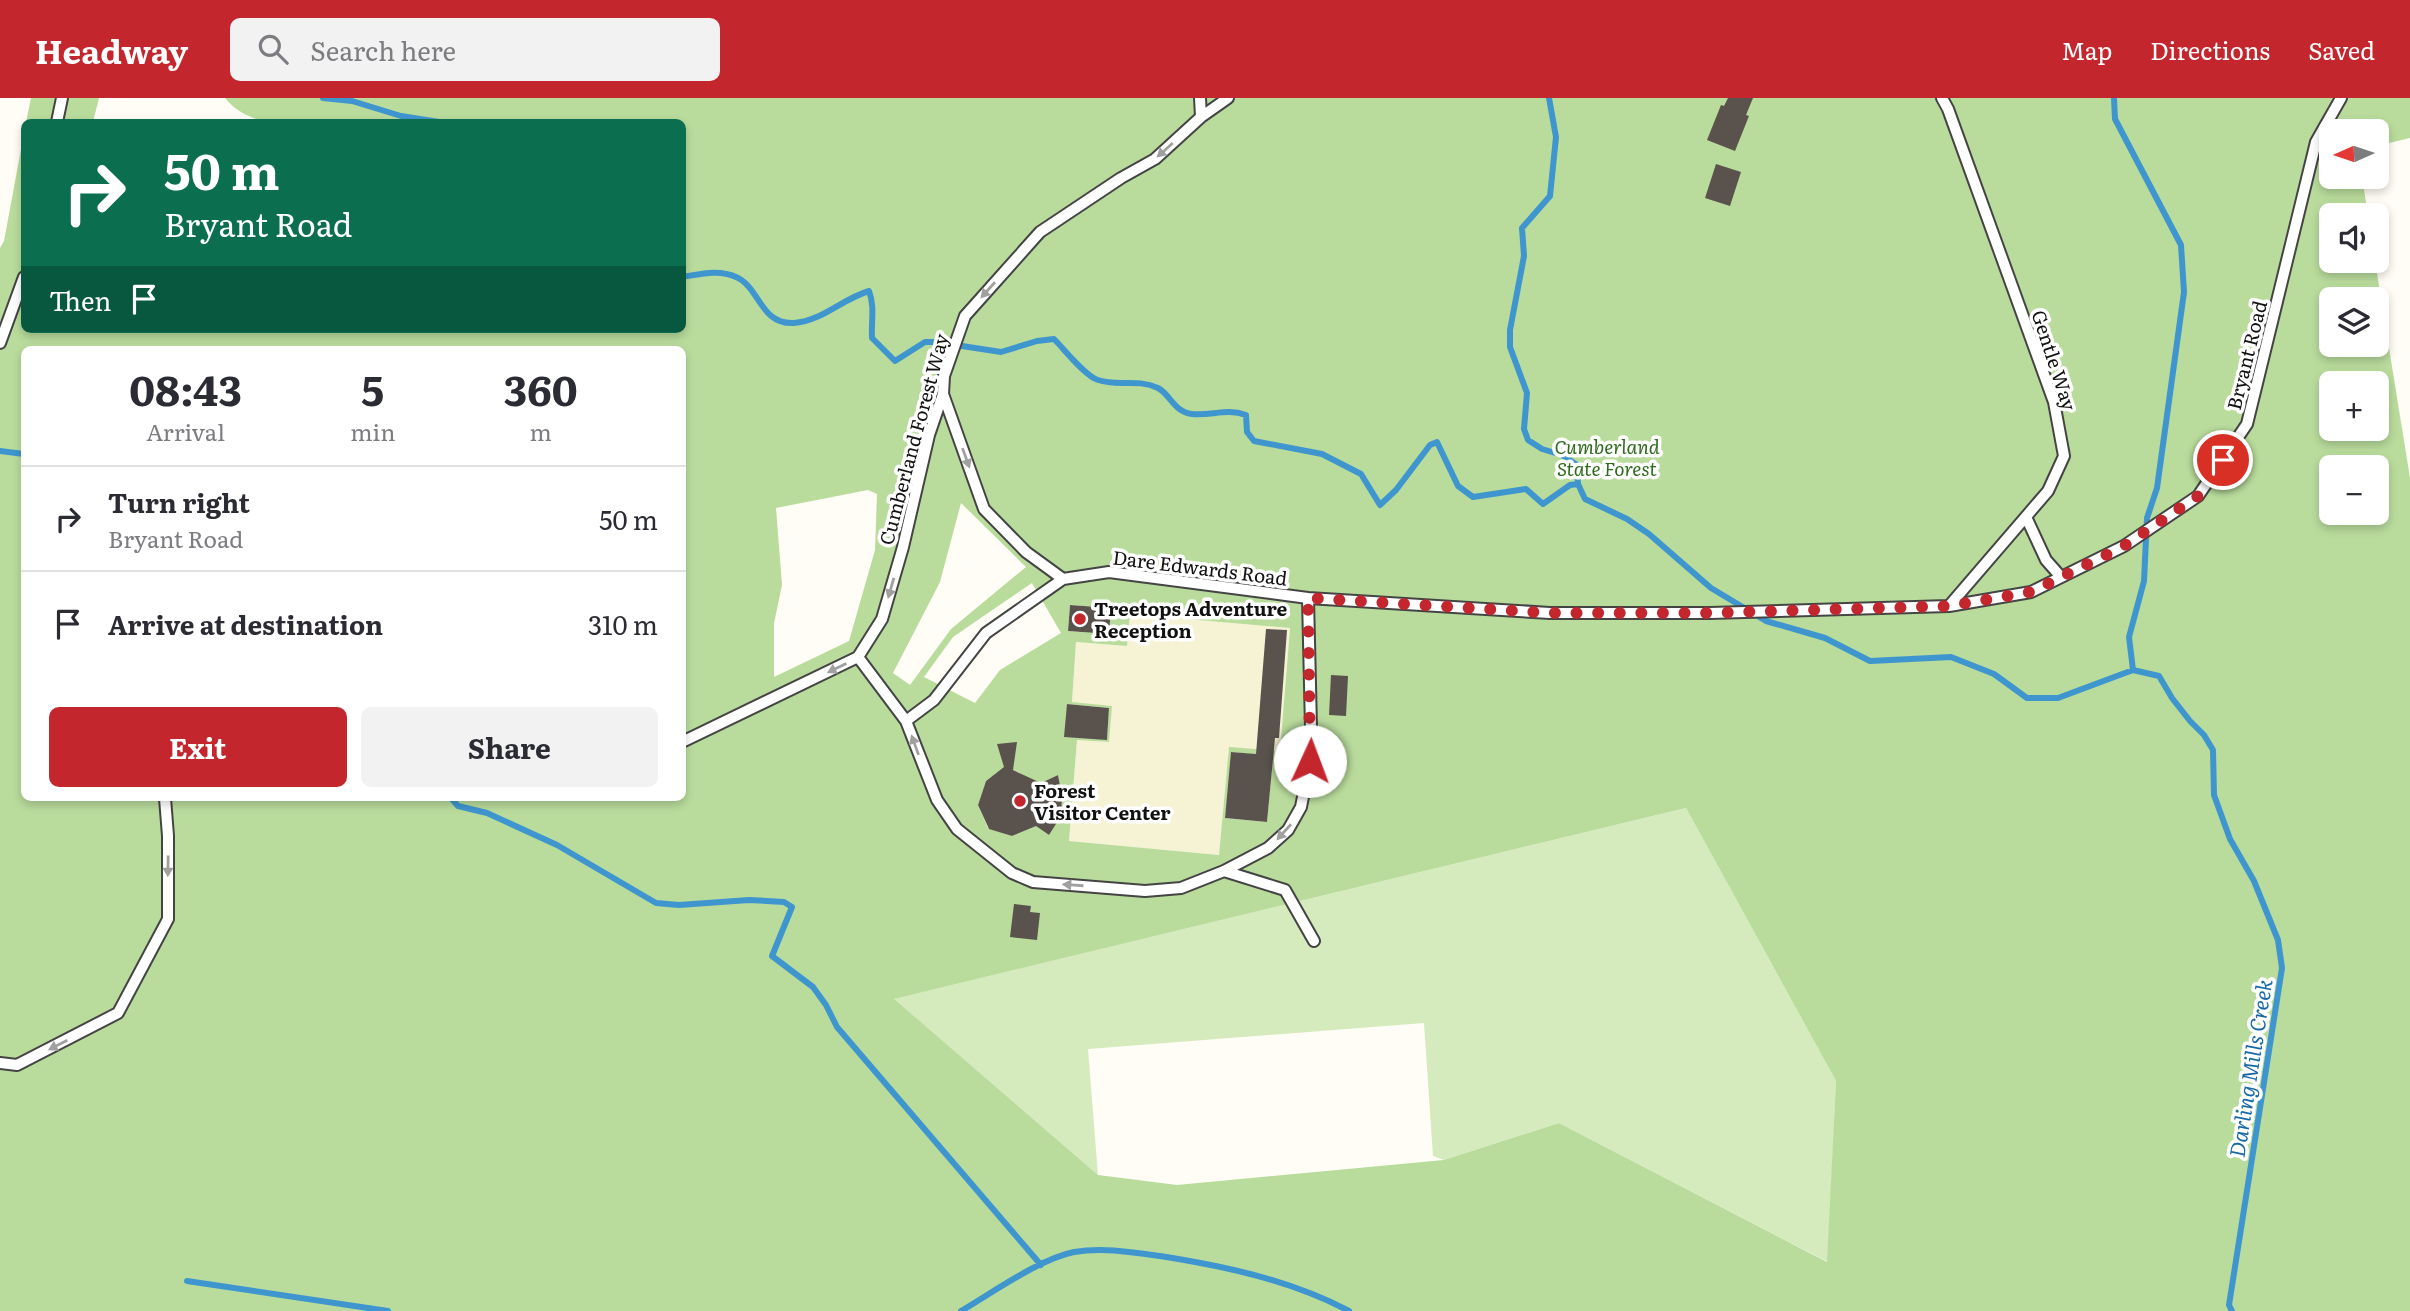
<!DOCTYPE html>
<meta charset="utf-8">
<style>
:root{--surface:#fff;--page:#f2f2f3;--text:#2b2b33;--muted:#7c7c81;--line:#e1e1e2;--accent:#c4262e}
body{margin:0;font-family:Literata,serif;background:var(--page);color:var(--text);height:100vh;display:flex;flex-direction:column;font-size:26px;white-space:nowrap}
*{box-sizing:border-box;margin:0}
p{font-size:23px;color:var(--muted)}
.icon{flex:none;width:38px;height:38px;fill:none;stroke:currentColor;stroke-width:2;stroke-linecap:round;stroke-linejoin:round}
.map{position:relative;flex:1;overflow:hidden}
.drawer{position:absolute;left:21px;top:248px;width:665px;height:455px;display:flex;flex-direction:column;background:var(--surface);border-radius:10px;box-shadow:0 4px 10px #0003}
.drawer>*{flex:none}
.guide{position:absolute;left:21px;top:21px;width:665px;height:214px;border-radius:10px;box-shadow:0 4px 10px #0003;background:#0b6e4f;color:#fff;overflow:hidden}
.needle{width:46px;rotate:267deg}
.fabs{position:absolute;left:2319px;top:21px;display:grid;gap:14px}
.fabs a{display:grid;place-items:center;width:70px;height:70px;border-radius:10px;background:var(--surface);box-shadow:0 4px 10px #0003;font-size:35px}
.pin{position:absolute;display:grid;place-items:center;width:60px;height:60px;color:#fff;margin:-30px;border:4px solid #fff;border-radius:50%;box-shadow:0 2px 7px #0007}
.me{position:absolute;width:77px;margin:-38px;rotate:2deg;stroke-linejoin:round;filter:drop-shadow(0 0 5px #0008)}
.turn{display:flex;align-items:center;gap:24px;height:147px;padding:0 28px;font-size:32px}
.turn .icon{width:91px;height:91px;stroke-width:2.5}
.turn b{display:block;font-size:49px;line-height:60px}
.then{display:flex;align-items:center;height:66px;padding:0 28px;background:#0003;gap:14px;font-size:26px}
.eta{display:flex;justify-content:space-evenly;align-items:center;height:119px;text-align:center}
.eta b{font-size:42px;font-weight:700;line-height:49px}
.action{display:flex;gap:14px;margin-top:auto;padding:14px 28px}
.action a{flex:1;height:80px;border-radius:10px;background:var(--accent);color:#fff;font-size:28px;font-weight:700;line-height:80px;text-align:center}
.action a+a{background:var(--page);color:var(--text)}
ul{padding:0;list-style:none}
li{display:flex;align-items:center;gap:21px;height:105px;padding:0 28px;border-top:2px solid var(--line)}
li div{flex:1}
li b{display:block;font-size:26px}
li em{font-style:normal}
header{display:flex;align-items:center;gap:42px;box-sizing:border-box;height:98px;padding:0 35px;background:var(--accent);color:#fff}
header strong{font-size:33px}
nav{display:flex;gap:38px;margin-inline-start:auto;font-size:24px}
.search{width:490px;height:63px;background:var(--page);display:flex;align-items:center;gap:18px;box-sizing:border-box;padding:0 24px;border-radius:10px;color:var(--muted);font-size:26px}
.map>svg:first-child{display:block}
</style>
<header>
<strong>Headway</strong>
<div class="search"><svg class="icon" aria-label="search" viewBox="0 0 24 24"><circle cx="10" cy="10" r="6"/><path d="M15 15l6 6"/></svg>Search here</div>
<nav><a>Map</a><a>Directions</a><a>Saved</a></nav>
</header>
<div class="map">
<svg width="2410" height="1213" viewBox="0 0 2410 1213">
<rect width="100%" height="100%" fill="#fffdf5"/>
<path fill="#f6f3d4" d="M1129,516L1290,530L1280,653L1229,650L1219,757L1069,743L1077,642L1109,644L1111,608L1072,605L1076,544L1127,548Z"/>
<path fill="#d5ebbd" d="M1686,710L1836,983L1828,1164L1559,1025L1444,1062L1433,1058L1424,925L1088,951L1098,1077L893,901Z"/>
<path fill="#b9dc9c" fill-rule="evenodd" d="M31,0H99L93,24H26Z
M225,0H2410V40L2377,48L2376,33H2331V79H2362L2368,117H2331V163H2375L2410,380V1213H0V150L4,143L24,35V231H682V24H267C252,21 235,13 225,0ZM2331,201H2376V247H2331ZM24,252H682V700H24ZM2331,285H2376V331H2331ZM2331,369H2376V415H2331ZM868,392L877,396L875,452L849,543L774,579V525L782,487L776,410ZM961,405L1026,469L951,531L910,587L893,575L940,484ZM1032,485L1061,535L1000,572L975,605L924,579L953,539ZM1070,507L1111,510L1109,536L1068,533ZM1130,516L1290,530L1280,653L1229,649L1219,757L1069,743L1077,642L1109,644L1112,608L1072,604L1076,544L1127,548ZM1067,606L1109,610L1107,642ZM1232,654L1273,658L1267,724L1225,720ZM1001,672H1014L1039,686L1058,677C1063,705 1064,712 1049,737L1035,727L1012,738L988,730L978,707L986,683ZM1686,710L1836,983L1827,1164L1559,1025L1444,1062L1177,1087L1098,1077L894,901Z"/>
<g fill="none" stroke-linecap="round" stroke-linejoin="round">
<path stroke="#3f96cf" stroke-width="6" d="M323,0L352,3L401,18L439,24
M1549,0L1556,39L1550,98L1522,130L1524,158L1510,232V249L1527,295L1524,331L1528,342L1542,351L1562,357L1577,367L1578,386
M2114,0L2115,21L2181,147L2184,194L2157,390L2147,420L2144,483L2129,539L2133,572
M682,179C701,176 719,171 736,179C760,189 760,227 794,225C822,223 842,201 869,193C875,209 871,224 872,240L895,263L925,244H936L1001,254L1037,243L1054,241C1065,252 1085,278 1098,282C1119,289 1136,280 1158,290C1170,296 1174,314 1192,316C1211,318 1227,310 1246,317L1247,334L1254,343L1322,356L1361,376L1380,407L1396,392L1430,347L1437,344L1458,388L1473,399L1526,391L1543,406L1570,387L1578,386L1585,401L1627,421L1649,436L1711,490L1766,523L1825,540L1870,563L1951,559L1994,576L2027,600H2058L2133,572
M0,353L24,356
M2133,572L2159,578L2172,600L2190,623L2204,637L2213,652L2214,697L2230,741L2254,783L2278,842L2282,870L2229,1207L2232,1213
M451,700L458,708L487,715L557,747L656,805L679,807L749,802L784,804L792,809L772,858L813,889L826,907L837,929L1041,1167
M187,1183L388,1213
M961,1213C992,1195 1039,1161 1074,1154C1102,1149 1132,1154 1160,1158C1224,1168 1290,1182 1349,1213"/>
</g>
<path fill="#5a524d" d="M1728,0H1753L1746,17L1749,18L1735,53L1707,42L1721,7L1724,8Z
M1716,66L1741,74L1730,108L1705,100Z
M1070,507L1111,510L1109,536L1068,533Z
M1266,531L1287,532L1279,640H1275L1267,724L1225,720L1231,654L1256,656Z
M1331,577L1348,578L1346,618L1329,617Z
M1067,606L1109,610L1107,642L1064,639Z
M1017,644L1013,672L1041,685L1058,677L1062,698L1061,718L1049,737L1036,728L1012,738L989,731L978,707L986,683L1004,669L997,646Z
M1014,806L1031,808L1030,814L1040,815L1037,842L1010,839Z"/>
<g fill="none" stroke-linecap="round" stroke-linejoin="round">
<defs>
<path id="service" d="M1942,0L1948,11L2054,304L2064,358L2048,393L1949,508
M1201,19L1228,0
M57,24L62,0
M0,245L24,179
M943,296L984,411L1026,454L1063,481L1109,474L1308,500L1550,515H1710L1949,508L2031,494L2124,448L2198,398L2247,326L2316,44L2341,0
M2026,419L2046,462L2061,479
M858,559L906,623L937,702L957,731L1012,775L1033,784L1145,793L1181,790L1224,773L1268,750L1288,732L1301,709L1310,663L1311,630L1308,500
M906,623L934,602L986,535L1063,481
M682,644L858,559L882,521L903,449L929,337L943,296L944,278L965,218L1040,134L1121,80L1155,61L1201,19L1200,0
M1224,773L1285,792L1314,843
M0,965L17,967L118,915L168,821V738L165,700"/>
</defs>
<use href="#service" stroke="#444" stroke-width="14"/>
<use href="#service" stroke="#fff" stroke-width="10"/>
</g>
<defs><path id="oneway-solid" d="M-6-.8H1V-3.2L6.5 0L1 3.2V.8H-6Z" transform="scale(1.75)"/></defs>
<g fill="#a0a0a0">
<use href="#oneway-solid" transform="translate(1165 52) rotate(138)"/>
<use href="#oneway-solid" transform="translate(988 192) rotate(132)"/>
<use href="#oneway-solid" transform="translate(966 360) rotate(70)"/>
<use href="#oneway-solid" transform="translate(891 490) rotate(106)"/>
<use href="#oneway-solid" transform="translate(837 570) rotate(154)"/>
<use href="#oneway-solid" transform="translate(915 647) rotate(-110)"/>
<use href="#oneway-solid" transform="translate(1284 734) rotate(132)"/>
<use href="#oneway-solid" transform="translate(168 768) rotate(91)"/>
<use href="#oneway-solid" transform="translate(1073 787) rotate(-176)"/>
<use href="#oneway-solid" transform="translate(58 947) rotate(153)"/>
</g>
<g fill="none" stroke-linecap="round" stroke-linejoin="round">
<path stroke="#c4262e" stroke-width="12" stroke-dasharray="0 21.6" d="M1310,663L1308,500L1550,515H1710L1949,508L2031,494L2124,448L2198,398L2223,362"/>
</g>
<g fill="#c4262e" stroke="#fff" stroke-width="2.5">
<circle cx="1080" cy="521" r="7"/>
<circle cx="1020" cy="703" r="7"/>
</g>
<g text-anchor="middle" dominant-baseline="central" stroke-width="7" stroke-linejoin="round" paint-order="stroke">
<g font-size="19" fill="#111" stroke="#fff">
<text transform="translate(2246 257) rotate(-76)">Bryant Road</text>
<text transform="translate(2055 262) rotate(72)">Gentle Way</text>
<text transform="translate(913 341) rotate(-75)">Cumberland Forest Way</text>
<text transform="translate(1200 469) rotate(7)">Dare Edwards Road</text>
</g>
<g font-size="19" font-style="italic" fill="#2f6b1f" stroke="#fff">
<text x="1607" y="348">Cumberland<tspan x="1607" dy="22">State Forest</tspan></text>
</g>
<g font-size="19" font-weight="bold" fill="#111" stroke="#fff" text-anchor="start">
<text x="1094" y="510">Treetops Adventure<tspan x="1094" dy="22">Reception</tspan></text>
<text x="1034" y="692">Forest<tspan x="1034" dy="22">Visitor Center</tspan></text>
</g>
<g font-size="21" font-style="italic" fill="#1768a6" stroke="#fff">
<text transform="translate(2249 970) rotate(-81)">Darling Mills Creek</text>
</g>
</g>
</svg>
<div class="fabs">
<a><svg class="needle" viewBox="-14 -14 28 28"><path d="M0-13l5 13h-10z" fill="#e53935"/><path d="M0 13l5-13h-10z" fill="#7c7c81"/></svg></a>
<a><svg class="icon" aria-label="sound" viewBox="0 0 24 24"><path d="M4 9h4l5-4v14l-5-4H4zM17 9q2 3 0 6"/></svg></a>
<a><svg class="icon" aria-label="layers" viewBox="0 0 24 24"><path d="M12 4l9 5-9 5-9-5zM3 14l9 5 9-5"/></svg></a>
<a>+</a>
<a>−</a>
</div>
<div class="pin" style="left:2223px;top:362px;background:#d93025"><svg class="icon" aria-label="arrive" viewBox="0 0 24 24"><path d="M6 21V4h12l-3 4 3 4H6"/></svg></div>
<svg class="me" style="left:1310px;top:663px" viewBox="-20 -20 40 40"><circle r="19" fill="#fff"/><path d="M0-13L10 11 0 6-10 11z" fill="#c4262e"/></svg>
<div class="guide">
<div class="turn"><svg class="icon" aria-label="right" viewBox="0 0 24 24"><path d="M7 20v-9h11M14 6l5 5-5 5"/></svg><div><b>50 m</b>Bryant Road</div></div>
<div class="then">Then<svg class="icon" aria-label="arrive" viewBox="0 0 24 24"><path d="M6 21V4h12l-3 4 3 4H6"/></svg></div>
</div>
<section class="drawer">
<div class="eta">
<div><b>08:43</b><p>Arrival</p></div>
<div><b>5</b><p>min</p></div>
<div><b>360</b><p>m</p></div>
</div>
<ul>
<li><svg class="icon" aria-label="right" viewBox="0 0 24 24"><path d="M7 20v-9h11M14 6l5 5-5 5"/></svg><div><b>Turn right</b><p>Bryant Road</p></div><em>50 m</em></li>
<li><svg class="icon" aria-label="arrive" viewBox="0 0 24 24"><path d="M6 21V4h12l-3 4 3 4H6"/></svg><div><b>Arrive at destination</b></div><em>310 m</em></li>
</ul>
<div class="action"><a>Exit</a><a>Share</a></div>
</section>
</div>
